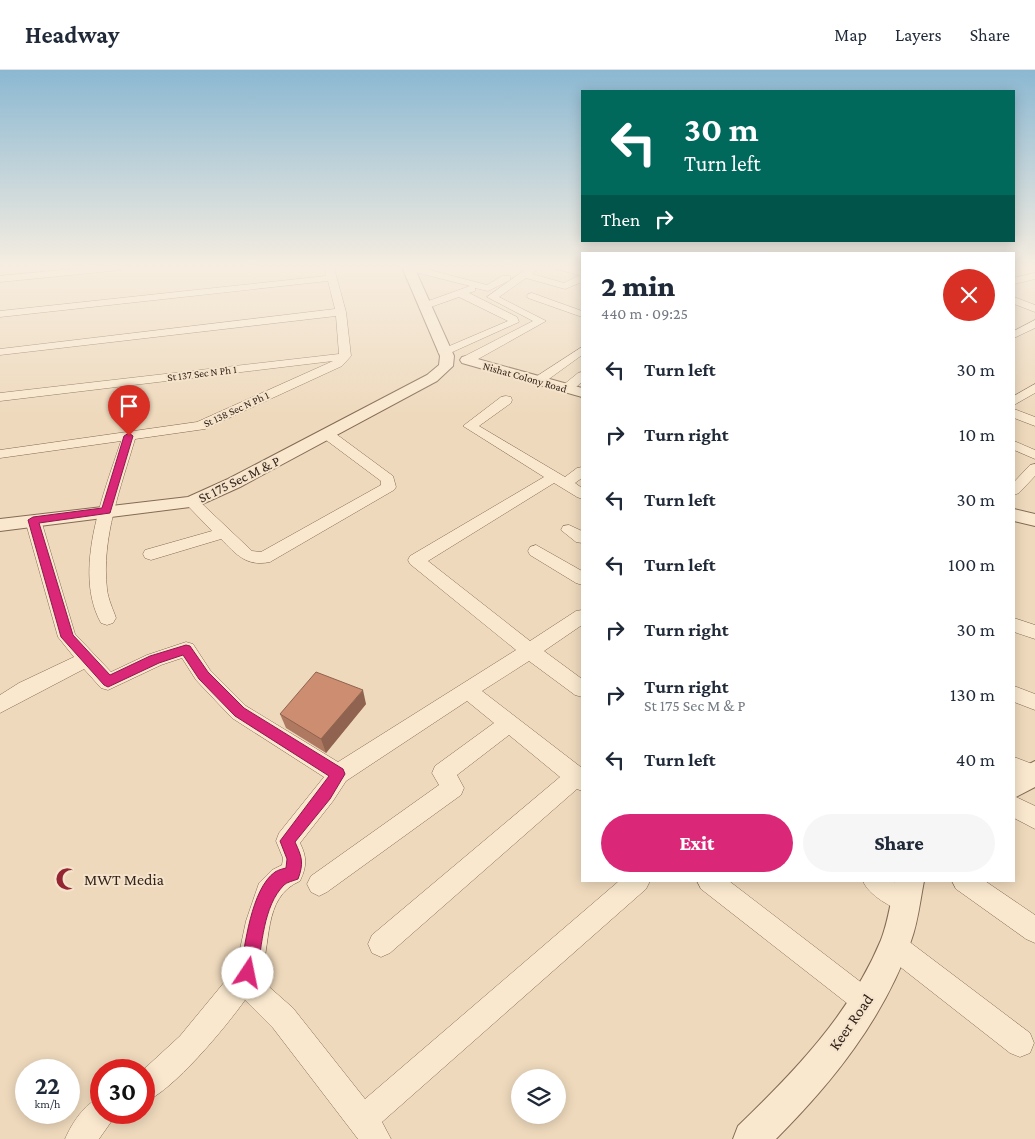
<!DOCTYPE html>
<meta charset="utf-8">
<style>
:root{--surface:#fff;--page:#f6f6f7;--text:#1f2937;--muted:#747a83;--line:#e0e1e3;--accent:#db2777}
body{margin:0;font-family:"Crimson Pro",serif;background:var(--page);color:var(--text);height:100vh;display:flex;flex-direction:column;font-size:19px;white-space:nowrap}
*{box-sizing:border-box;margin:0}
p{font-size:16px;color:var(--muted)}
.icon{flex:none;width:28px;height:28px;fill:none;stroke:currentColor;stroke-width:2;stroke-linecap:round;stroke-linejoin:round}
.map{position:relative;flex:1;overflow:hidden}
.side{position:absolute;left:581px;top:182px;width:434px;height:630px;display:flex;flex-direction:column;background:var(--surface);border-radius:0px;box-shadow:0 2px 12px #0003}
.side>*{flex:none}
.top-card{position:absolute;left:581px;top:20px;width:434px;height:152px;border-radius:0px;box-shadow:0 2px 12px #0003;background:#00695c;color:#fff;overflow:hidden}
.buttons{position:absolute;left:511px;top:999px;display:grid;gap:10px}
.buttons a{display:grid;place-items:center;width:55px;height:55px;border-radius:50%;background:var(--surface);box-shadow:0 2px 12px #0003;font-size:25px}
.speed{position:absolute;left:15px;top:989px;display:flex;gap:10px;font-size:25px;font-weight:700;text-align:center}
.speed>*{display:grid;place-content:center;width:65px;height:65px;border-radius:50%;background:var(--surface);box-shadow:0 2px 12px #0003;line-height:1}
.speed small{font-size:12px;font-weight:400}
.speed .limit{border:8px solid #d22;background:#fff;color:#111}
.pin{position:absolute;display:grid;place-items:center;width:42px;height:42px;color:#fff;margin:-51px -21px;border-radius:50% 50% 50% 0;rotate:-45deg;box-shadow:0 0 5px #0007}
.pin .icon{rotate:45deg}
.me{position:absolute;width:55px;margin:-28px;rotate:11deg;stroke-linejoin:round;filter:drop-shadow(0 0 4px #0008)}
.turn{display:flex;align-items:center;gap:18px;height:105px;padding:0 20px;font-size:22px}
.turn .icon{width:65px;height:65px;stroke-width:2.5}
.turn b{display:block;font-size:35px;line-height:42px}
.then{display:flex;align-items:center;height:48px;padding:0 20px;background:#0003;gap:10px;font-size:19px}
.round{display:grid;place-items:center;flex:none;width:52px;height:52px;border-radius:26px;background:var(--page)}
.headline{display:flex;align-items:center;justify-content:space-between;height:85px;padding:0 20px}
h1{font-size:30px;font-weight:800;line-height:38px}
.action{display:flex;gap:10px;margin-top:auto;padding:10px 20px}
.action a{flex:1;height:58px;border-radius:30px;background:var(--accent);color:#fff;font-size:20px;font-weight:800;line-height:58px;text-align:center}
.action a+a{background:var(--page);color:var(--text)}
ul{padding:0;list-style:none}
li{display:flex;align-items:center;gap:15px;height:65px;padding:0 20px}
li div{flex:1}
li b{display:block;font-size:19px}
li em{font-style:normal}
header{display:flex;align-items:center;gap:30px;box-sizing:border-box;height:70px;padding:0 25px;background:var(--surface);border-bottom:1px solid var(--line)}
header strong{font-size:24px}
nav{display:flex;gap:28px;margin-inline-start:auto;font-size:18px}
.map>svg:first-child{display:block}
</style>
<header>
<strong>Headway</strong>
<nav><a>Map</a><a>Layers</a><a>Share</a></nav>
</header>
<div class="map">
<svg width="1035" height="1069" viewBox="0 0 1035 1069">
<rect width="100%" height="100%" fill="#eed9bc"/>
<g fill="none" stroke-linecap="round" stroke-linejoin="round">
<defs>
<path id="minor" d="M95,197H126L121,200L0,212V206Z
M325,197L334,198L346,242L351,286L342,296L205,359L135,369C121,417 101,468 107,519C108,529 113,539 116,548L113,553L107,555L101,553C72,501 104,423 121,371L0,388V380L197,352L333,291L0,331V323L339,284L336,246L0,285V279L335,239L328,211L0,247V241L326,206Z
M418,197L487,215L502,206H510V210L488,221L475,218V221L469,223L517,247L519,252L448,284H440L438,282L440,280L508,251L459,227L428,238H420L419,236L420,234L470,216L415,202V198Z
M529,197H540L532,204L564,213L580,205L555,199L553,197H568L582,200V212L565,219L526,208L499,227L546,251L471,293H463L461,290L463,287L533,251L487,227Z
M1035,203V209L1014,214V208Z
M532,223L582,241V247L528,228L527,226L528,224Z
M1014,227L1035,235V242L1014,234Z
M1035,250V258L1014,268V261Z
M582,277V285L542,314H534L532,311L534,308Z
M582,302V312L570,322H562L560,319L562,316L578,303Z
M1035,314V323L1014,335V326Z
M506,326L511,327L512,330L511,333L479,356L565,407L577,398L582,397V408L575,413L582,418V429L577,427L554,413L428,491L530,571L576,541L582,540V555L544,581L582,609V627L575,625L529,591L482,621L582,698V721L577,719L390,883L381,887L372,883L368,874L372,865L560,707L509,665L457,705L464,718L461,725L327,822L319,826L311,822L307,814L311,806L439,715L432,703L435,696L494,653L467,631L346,711L333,731L300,773C307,787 307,796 300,811C261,828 273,875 259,908L293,938L365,1029L619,811H650L646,819L382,1052L391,1069H358L273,958L245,930C226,957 172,1022 144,1032L143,1000L180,966L236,898L246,851L259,813L272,800L282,795L283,788L276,771L279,763L324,707L232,648L196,610L182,588L161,595L108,620L101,618L84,599L0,643V625L19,613L74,587L58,567L25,450L28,446H38L41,450L75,564L111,602L147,585L186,572L193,574L210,600L246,636L338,692L516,580L410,494L408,490L410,486L544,407L463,356L501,327Z
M1014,339L1035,347V356L1014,348Z
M327,360L332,361L393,406L396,417L394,420L270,492C246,497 236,484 221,469L151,490L145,488L143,484L145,480L212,461L187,435L184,432L187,429H197L252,481L261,482L381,415V411L322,367L320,364L322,361Z
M1014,371L1035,380V389L1014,380Z
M1035,394V406L1019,423L1014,425V412L1030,395Z
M569,455L582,461V473L576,472L561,460L563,456Z
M536,475L582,501V515L576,513L530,485L528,481L530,477Z
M1014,548L1035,555V569L1014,562Z
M1014,616L1035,624V640L1014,632Z
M1014,687L1035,695V713L1014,706Z
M1014,726L1035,736V759L1014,748Z
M697,811H729L875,923L879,932L875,941L866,945L857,941L701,819Z
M863,811C884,811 909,808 918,831L915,840L906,843C891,837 869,826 863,811Z
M952,811H985L1035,845V873L1026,869L956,819Z
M894,863L903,867L1030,963L1034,973L1030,983L1020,987L1010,983L885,885L881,876L885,867Z
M101,1027V1042H115L111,1052L99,1069H65C72,1053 84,1034 101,1027Z"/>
<path id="tertiary" d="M402,197H414L454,286L453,296L437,311L240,417L198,436L0,461V449L188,427L228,409L427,305L439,295L440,286Z
M467,286L582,318V327L462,293L460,290L462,287Z
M1014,439L1035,444V456L1014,451Z
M1035,691V717L1014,728V702Z
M895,811H924C920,831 918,852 911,871C884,948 833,1012 776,1069H733L738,1056C794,1002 851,943 881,870C888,852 891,831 895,811Z"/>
</defs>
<use href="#minor" stroke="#856a55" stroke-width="1"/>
<use href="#tertiary" stroke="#856a55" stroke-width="2"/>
<use href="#minor" fill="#f9e8ce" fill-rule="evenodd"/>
<use href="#tertiary" fill="#f9e8ce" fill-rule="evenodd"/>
</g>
<path fill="#af7961" d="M366,634L326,683L286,658L280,644Z"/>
<path fill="#8f634f" d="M363,620L366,634L326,683L321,669Z"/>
<path fill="#cc8d71" stroke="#8f634f" d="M316,602L363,620L321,669L280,644Z"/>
<linearGradient id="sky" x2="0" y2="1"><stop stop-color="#8bb8d2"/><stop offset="0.57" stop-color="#f7eee1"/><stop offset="1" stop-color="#f7eee1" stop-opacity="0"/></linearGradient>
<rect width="1035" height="346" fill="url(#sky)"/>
<path fill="#db2777" stroke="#8e194d" d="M129,363L133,366L110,443L39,453L73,565L110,605L150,586L186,575L190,576L208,602L244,638L343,699L345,704L330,729L295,772C302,787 304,793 298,809C293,811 287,812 284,815C263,836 262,876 257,903L254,909L248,911L242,909L240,903C245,876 251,819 275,802C278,800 282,799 286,798L287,789L280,771L329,706L235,646L199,609L183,585L159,593L108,617L104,615L61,567L28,450L33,447L102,438L124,366Z"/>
<defs>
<symbol id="mosque-bare" viewBox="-9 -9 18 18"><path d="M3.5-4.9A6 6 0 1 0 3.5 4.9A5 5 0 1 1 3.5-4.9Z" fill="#942532" stroke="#f5e4cb" stroke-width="2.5" paint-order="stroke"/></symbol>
</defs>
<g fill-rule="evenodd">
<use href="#mosque-bare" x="51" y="793" width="32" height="32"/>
</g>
<g text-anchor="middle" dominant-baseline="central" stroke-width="4" stroke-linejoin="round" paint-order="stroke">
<g font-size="11" fill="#34241b" stroke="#f5e4cb">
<text transform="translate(202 303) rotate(-7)">St 137 Sec N Ph 1</text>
<text transform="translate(525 307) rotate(16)">Nishat Colony Road</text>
<text transform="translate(236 339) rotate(-25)">St 138 Sec N Ph 1</text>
</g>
<g font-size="14" fill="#34241b" stroke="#f5e4cb">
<text transform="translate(239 409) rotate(-26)">St 175 Sec M &amp; P</text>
</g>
<g font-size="16" fill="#34241b" stroke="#f5e4cb" text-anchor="start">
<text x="84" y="809">MWT Media</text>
</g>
<g font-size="16" fill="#34241b" stroke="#f5e4cb">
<text transform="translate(851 952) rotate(-55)">Keer Road</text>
</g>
</g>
</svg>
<div class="buttons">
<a><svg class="icon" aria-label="layers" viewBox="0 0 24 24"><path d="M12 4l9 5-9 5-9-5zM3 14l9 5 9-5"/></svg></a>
</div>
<div class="speed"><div>22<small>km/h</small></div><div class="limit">30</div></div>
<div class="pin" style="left:129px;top:366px;background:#d93025"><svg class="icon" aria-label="arrive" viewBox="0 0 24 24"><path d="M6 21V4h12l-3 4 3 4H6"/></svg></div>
<svg class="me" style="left:248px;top:903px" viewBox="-20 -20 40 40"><circle r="19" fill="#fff"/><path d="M0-13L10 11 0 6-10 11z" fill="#db2777"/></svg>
<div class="top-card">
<div class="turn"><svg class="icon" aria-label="left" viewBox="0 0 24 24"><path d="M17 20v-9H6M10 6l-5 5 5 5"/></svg><div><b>30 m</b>Turn left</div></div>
<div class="then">Then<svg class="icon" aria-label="right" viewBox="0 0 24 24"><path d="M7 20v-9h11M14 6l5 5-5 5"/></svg></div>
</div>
<section class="side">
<div class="headline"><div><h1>2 min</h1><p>440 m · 09:25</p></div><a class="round" style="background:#d93025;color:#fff"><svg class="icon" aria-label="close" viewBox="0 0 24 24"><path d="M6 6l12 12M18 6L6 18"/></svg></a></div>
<ul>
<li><svg class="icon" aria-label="left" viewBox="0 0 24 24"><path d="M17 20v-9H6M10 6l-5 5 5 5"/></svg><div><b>Turn left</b></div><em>30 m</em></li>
<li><svg class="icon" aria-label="right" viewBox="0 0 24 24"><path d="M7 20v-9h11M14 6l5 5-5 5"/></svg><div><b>Turn right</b></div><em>10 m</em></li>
<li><svg class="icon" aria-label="left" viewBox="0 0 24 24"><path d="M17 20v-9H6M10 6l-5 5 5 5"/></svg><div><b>Turn left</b></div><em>30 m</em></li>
<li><svg class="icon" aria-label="left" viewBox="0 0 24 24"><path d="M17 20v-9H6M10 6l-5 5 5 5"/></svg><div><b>Turn left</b></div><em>100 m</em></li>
<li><svg class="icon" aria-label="right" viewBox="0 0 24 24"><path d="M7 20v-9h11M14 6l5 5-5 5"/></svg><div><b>Turn right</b></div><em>30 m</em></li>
<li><svg class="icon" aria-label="right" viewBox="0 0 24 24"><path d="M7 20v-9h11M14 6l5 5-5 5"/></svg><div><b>Turn right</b><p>St 175 Sec M &amp; P</p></div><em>130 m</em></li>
<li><svg class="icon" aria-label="left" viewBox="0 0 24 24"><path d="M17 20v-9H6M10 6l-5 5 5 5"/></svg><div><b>Turn left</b></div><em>40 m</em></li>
</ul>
<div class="action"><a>Exit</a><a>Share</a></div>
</section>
</div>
